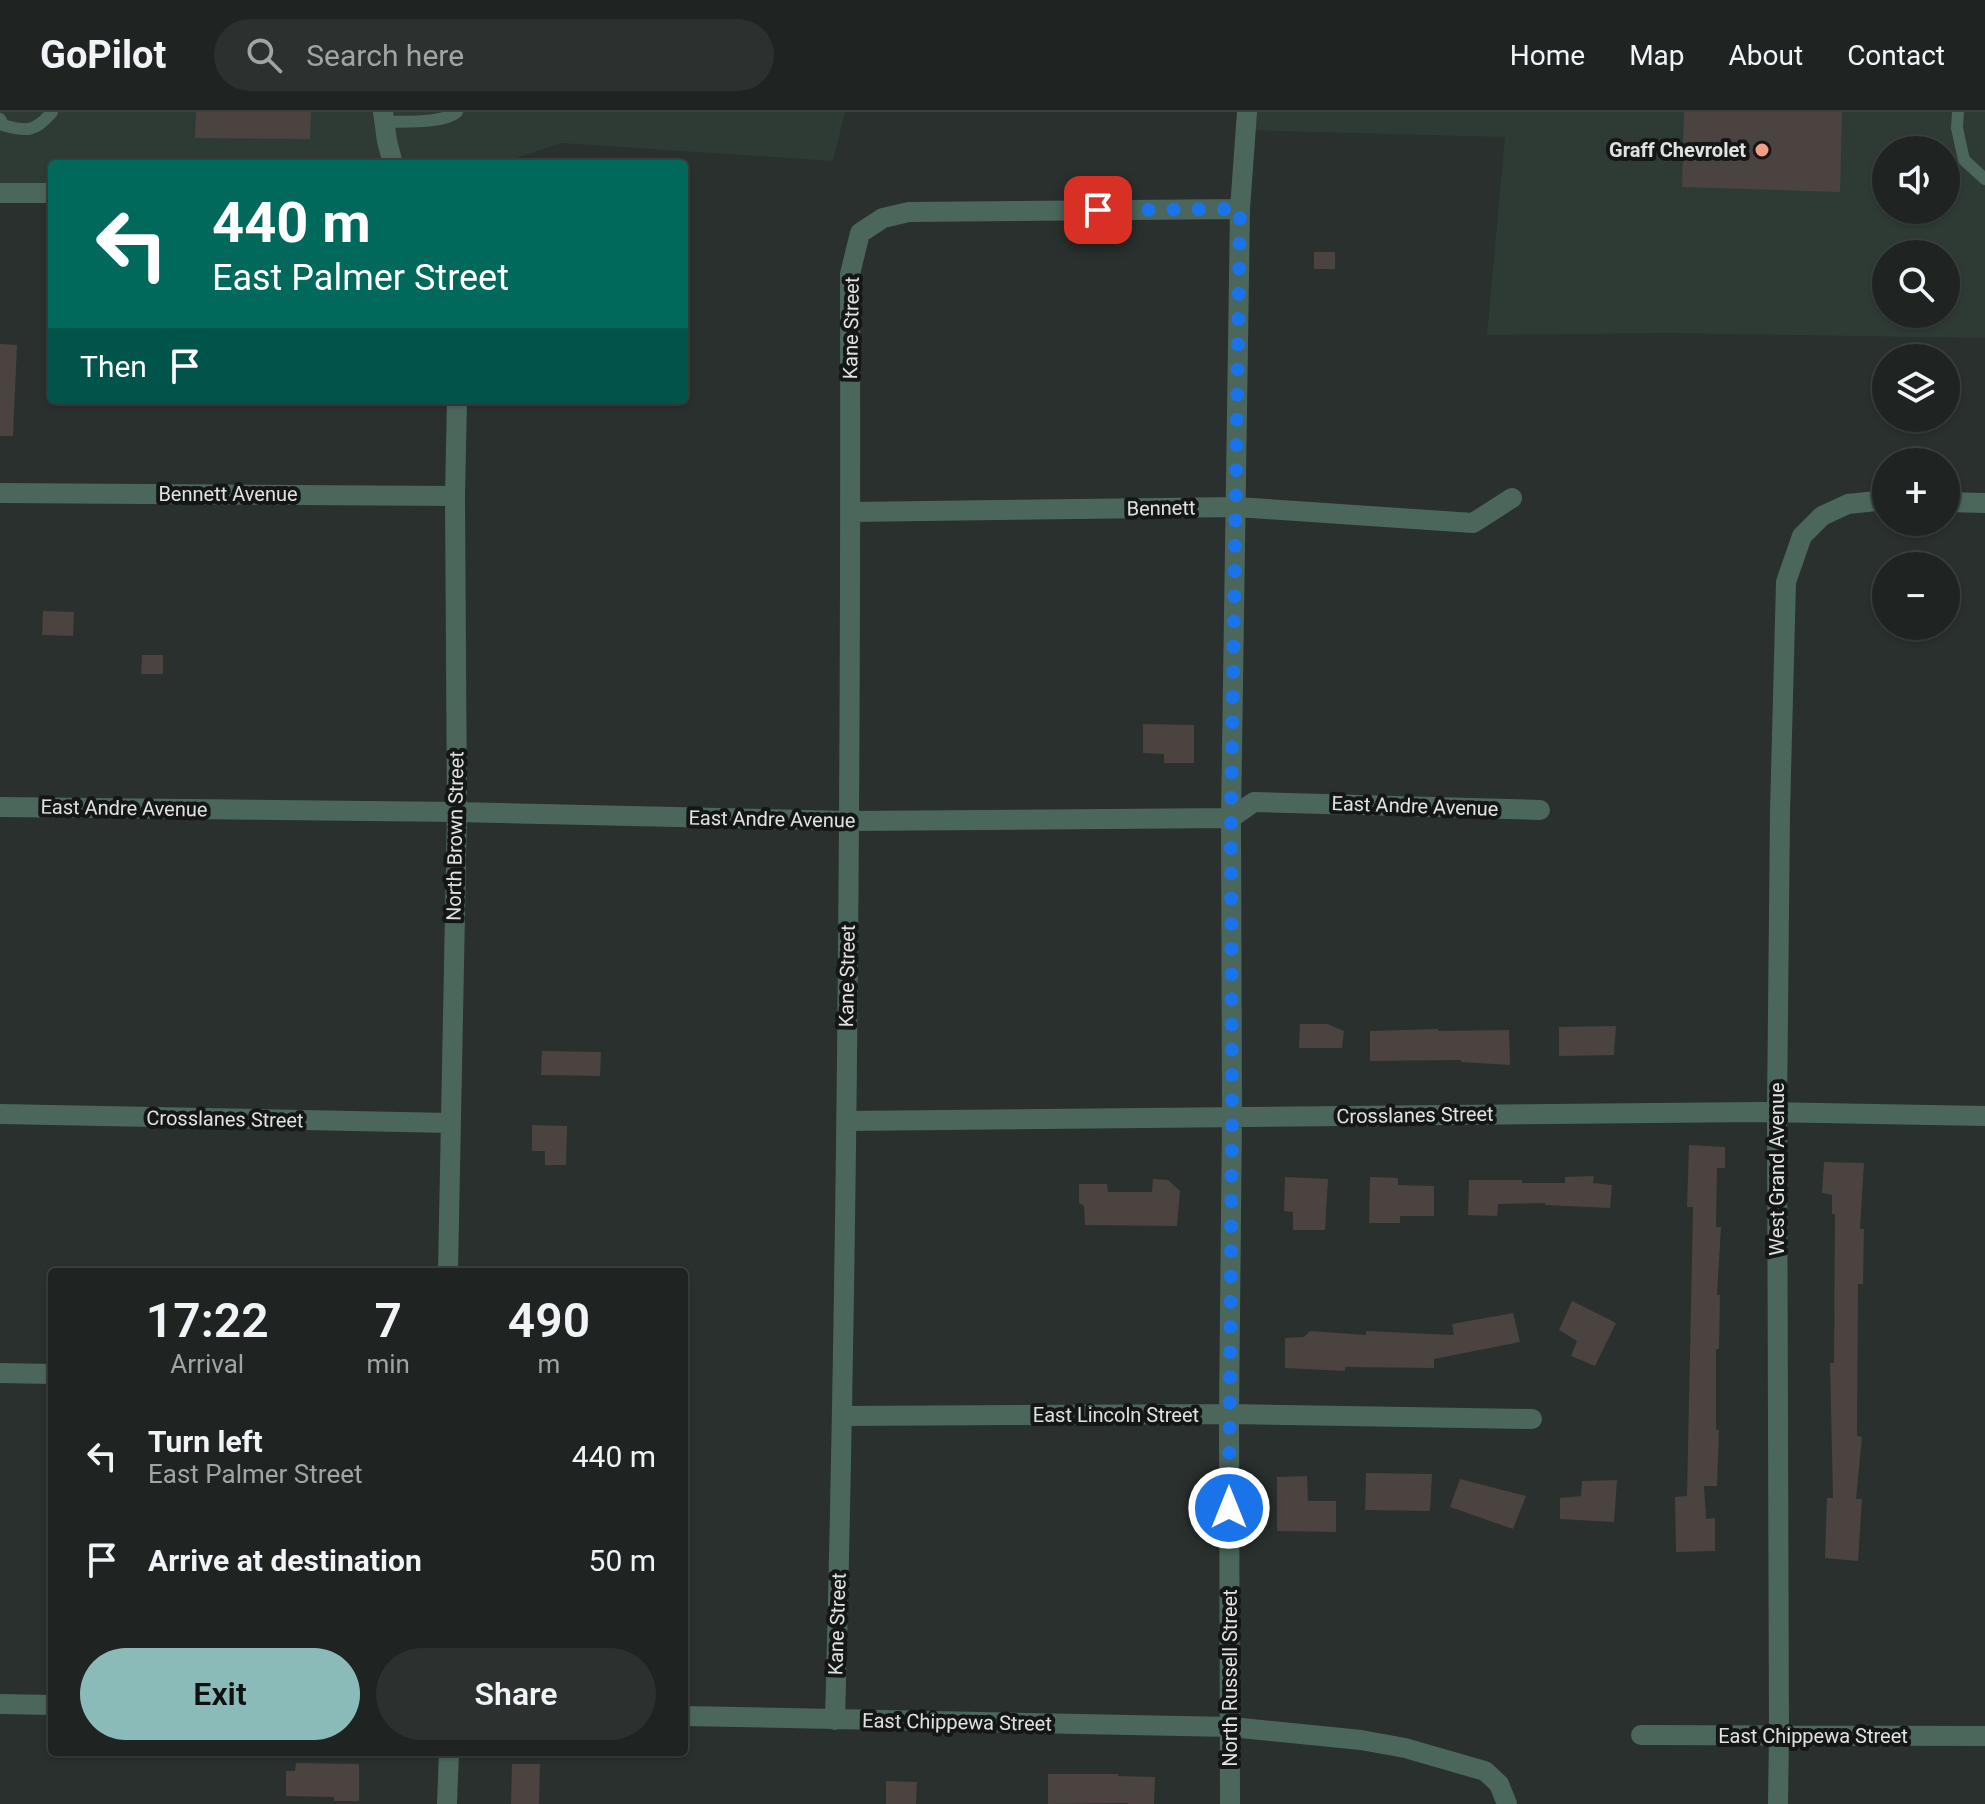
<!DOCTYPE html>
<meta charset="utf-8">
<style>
:root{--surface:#1f2422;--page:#2c302f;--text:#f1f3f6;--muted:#a1a4a5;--line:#3c4140;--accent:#8bbbb9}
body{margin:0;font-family:Roboto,sans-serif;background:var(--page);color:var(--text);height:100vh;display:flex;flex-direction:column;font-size:30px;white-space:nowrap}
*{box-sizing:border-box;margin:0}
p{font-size:26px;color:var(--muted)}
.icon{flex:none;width:44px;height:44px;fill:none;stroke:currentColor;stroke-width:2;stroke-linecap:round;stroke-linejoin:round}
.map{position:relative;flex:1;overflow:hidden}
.panel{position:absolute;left:48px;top:1156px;width:640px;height:488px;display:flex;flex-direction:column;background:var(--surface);border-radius:8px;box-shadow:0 2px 6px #0004,0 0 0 2px var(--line)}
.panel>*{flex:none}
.top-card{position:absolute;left:48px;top:48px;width:640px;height:244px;border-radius:8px;box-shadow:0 2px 6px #0004,0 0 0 2px var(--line);background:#00695c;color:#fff;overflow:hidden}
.fabs{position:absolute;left:1872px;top:24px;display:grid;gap:16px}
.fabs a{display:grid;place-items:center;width:88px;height:88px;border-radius:50%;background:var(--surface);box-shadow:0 2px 6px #0004,0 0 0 2px var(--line);font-size:40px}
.pin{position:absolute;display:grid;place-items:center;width:68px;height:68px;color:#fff;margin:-34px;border-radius:16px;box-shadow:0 4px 12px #0006}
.me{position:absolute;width:88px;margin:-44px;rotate:0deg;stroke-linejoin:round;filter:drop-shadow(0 0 6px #0008)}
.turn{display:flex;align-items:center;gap:28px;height:168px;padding:0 32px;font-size:36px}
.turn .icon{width:104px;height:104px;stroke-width:2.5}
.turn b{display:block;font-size:56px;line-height:68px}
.then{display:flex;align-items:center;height:76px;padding:0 32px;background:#0003;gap:16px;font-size:30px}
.eta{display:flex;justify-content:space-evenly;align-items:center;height:136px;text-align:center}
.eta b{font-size:48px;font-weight:600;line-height:56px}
.primary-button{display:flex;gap:16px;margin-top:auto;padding:16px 32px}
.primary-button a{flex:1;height:92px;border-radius:48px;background:var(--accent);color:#111;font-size:32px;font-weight:600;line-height:92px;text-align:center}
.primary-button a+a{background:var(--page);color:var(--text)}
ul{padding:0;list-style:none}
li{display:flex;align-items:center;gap:24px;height:104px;padding:0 32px}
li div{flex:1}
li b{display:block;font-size:30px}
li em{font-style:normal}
header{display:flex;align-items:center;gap:48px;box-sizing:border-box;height:112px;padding:0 40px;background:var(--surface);border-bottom:2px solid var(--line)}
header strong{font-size:38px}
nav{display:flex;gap:44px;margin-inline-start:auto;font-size:28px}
.search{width:560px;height:72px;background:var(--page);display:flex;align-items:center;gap:20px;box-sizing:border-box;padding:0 28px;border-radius:44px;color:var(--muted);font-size:30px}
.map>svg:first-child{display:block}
</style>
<header>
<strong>GoPilot</strong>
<div class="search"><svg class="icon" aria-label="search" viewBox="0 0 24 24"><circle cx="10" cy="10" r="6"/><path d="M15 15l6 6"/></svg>Search here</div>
<nav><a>Home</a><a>Map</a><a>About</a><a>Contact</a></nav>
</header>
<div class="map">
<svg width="1985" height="1692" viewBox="0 0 1985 1692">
<rect width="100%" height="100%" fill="#29302d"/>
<path fill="#2e3b35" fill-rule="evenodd" d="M0,0H845L833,49L561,31L498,52H52V81H0Z
M1247,0H1985V226L1668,221L1487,223L1505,25L1245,18ZM1886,38H1946V98H1886ZM1886,142H1946V202H1886Z"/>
<path fill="#4a4340" d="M196,0H311L310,27L195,26Z
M1684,0H1842L1840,80L1682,75Z
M1314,140H1335V157H1314Z
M0,232L17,233L13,324H0Z
M43,499L74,500L73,524L42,523Z
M142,543H163V562H141Z
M1143,612L1194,613V651H1164V642L1143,641Z
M1300,912H1327L1344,919L1342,936H1299Z
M1616,914L1614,943L1559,944V915Z
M1438,917V919L1509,918L1510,953L1461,950V948L1370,949V919Z
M542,939L601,940L600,964L541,963Z
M532,1013L567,1014L566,1053H545V1039H532Z
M1689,1033L1725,1035V1056H1717L1716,1115H1721L1717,1183H1720L1719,1237H1716V1318H1719L1717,1374H1704L1706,1407L1715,1406V1439L1676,1440L1675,1385L1687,1384L1693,1095H1687Z
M1824,1050L1864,1051L1860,1117H1864L1863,1172H1858L1857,1324L1862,1325L1856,1387H1862L1858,1449L1825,1446L1827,1386H1833L1830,1251H1834L1835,1102H1832V1083L1822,1081Z
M1594,1064L1593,1071L1612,1073L1610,1096L1545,1093V1091L1498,1092L1497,1104L1468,1103L1469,1068H1522V1071H1565V1065Z
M1285,1065L1328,1067L1325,1118H1293V1100L1284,1099Z
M1370,1065L1398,1066V1073L1434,1074V1104H1400V1111H1369Z
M1153,1067L1168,1068L1180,1079L1177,1114L1085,1113L1084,1094L1079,1091V1072H1107L1108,1080H1152Z
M1572,1189L1616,1211L1595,1254L1571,1244L1577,1229L1559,1218Z
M1513,1201L1520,1230L1434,1247V1256L1345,1255V1259L1285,1256V1226L1304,1225L1310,1219L1366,1223V1219L1454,1223L1452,1212Z
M1366,1361L1432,1362L1430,1399L1365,1398Z
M1307,1364L1308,1389H1336V1420L1277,1419V1365Z
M1460,1367L1526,1384L1513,1417L1450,1395Z
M1617,1368L1614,1410L1560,1407V1386L1581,1384L1582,1369Z
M296,1651L359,1652V1689H334V1685L286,1684V1659H295Z
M512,1652H540L539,1692H511Z
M1048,1662H1118V1664L1155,1665L1154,1692H1128V1691L1048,1692Z
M886,1669L917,1670L916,1692H886Z"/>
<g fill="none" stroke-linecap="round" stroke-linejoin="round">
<path stroke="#4b675c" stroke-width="12" d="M1958,0L1957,16L1964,48L1985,67
M0,7L3,13C27,20 35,20 52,0
M384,10C404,9 442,12 457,0"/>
<path stroke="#4b675c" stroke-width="20" d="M383,0L387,29L393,52
M0,81H52
M0,381L455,384
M1946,390L1985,391
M850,400L1237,395L1473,411L1512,386
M0,695L457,700L849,709L1231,706L1254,690L1540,698
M0,1002L450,1011
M846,1009L1759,1000L1985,1004
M448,1160L457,700L455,384L457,288
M0,1261L52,1262
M843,1304L1229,1302L1532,1307
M0,1592L52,1593
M684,1604L1231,1615L1361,1628L1405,1636L1485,1659L1499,1672L1507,1692
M835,1608C848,1126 851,644 850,162L860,121L883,106L909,100L1240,97
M1641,1623L1985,1624
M447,1692L449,1640
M1230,1692L1229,1302L1232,1005L1231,706L1240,97L1247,0
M1778,1692L1779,1624L1777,1000L1780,700L1786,470L1802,424L1822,404L1848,392L1886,388"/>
</g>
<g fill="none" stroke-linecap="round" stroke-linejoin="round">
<path stroke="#1a73e8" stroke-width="14" stroke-dasharray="0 25.2" d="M1098,98L1240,97L1231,706L1232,1005L1229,1396"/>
</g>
<circle fill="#f49e86" stroke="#141716" stroke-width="3" cx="1762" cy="38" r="8"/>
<g text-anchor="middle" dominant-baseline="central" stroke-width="8" stroke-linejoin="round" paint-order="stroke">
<g font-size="20" font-weight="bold" fill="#dee2e0" stroke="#141716" text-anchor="end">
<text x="1746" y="38">Graff Chevrolet</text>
</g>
<g font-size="20" fill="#dee2e0" stroke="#141716">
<text transform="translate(851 216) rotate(-89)">Kane Street</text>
<text x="228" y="382">Bennett Avenue</text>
<text transform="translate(1161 396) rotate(-1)">Bennett</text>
<text transform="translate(1415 694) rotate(2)">East Andre Avenue</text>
<text transform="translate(124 696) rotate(1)">East Andre Avenue</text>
<text transform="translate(772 707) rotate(1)">East Andre Avenue</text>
<text transform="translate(455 724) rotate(-89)">North Brown Street</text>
<text transform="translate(847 864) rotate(-89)">Kane Street</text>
<text transform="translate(1415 1003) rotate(-1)">Crosslanes Street</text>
<text transform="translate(225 1007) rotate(1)">Crosslanes Street</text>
<text transform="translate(1777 1057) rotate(-90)">West Grand Avenue</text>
<text x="1116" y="1303">East Lincoln Street</text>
<text transform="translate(837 1512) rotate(-88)">Kane Street</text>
<text transform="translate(1230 1566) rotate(-90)">North Russell Street</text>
<text transform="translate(957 1610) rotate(1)">East Chippewa Street</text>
<text x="1813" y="1624">East Chippewa Street</text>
</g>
</g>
</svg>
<div class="fabs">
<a><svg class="icon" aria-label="sound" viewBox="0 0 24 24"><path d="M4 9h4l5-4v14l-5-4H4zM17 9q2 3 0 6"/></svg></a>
<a><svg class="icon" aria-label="search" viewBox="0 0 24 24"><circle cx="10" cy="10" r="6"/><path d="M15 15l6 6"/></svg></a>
<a><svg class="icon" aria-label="layers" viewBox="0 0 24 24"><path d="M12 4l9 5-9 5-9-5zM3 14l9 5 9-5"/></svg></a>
<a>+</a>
<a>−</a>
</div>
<div class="pin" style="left:1098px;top:98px;background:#d93025"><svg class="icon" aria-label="arrive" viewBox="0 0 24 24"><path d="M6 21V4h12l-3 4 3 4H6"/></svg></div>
<svg class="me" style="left:1229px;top:1396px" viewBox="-20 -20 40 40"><circle r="17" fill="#1a73e8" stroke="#fff" stroke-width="3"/><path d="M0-11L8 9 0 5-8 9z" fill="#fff"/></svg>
<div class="top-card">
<div class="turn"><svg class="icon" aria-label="left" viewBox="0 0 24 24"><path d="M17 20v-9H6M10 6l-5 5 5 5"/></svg><div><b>440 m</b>East Palmer Street</div></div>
<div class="then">Then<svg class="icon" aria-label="arrive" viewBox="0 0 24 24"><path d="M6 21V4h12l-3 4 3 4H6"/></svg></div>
</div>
<section class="panel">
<div class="eta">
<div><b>17:22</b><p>Arrival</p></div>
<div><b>7</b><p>min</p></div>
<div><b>490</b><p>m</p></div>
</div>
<ul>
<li><svg class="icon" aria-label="left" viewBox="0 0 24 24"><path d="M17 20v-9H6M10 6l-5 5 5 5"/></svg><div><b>Turn left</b><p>East Palmer Street</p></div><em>440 m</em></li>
<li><svg class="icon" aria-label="arrive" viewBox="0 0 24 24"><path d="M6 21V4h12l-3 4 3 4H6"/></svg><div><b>Arrive at destination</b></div><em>50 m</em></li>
</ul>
<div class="primary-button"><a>Exit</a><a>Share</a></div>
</section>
</div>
